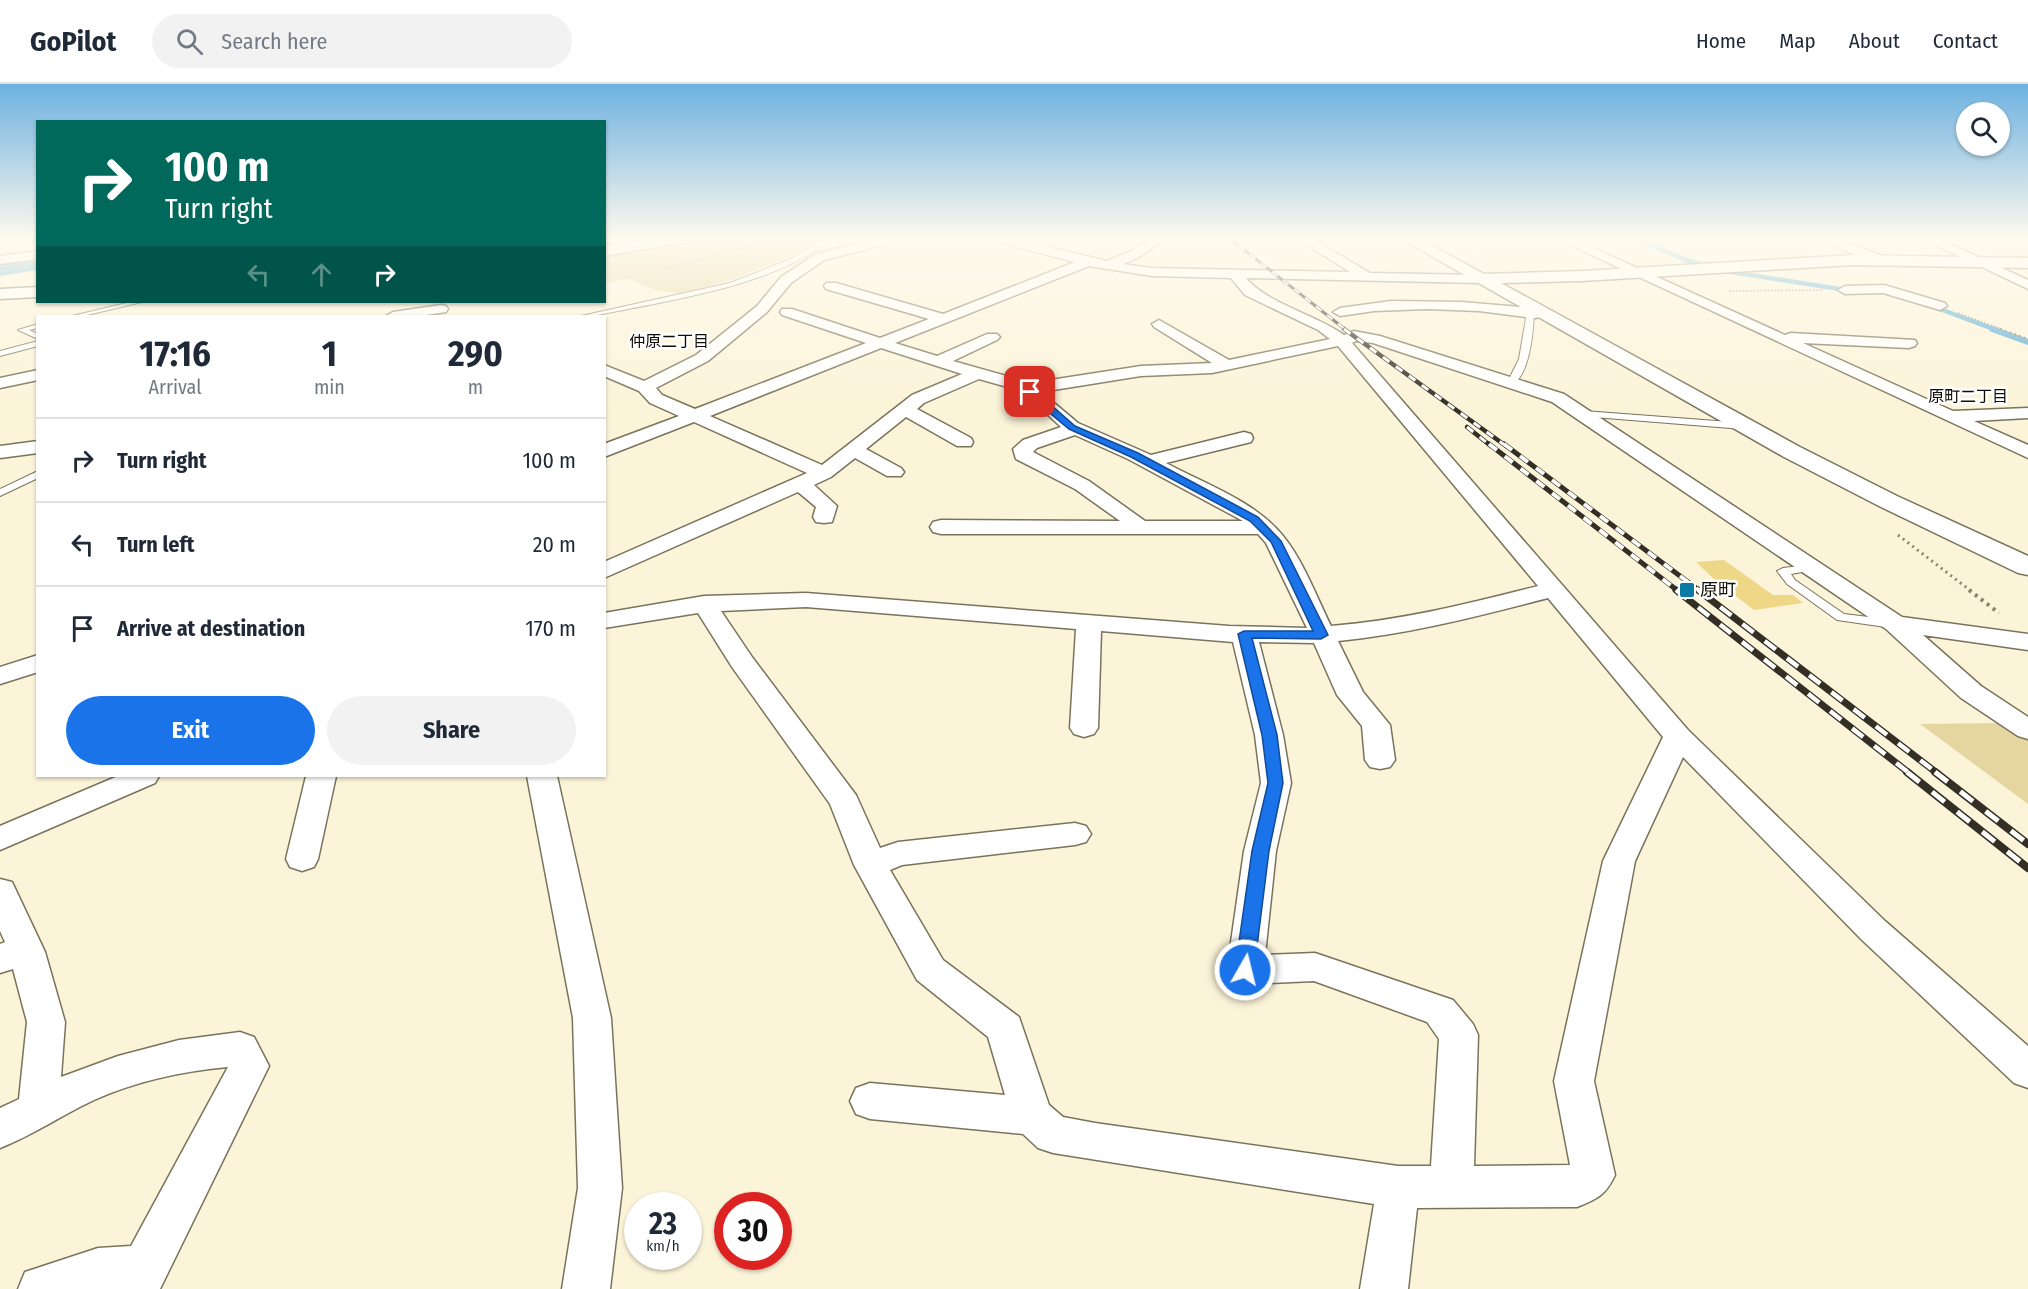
<!DOCTYPE html>
<meta charset="utf-8">
<style>
:root{--surface:#fff;--page:#f2f2f3;--text:#1f2937;--muted:#747a83;--line:#e0e1e3;--accent:#1a73e8}
body{margin:0;font-family:"Fira Sans Condensed","Noto Sans JP",sans-serif;background:var(--page);color:var(--text);height:100vh;display:flex;flex-direction:column;font-size:22px;white-space:nowrap}
*{box-sizing:border-box;margin:0}
p{font-size:20px;color:var(--muted)}
.icon{flex:none;width:33px;height:33px;fill:none;stroke:currentColor;stroke-width:2;stroke-linecap:round;stroke-linejoin:round}
.map{position:relative;flex:1;overflow:hidden}
.panel{position:absolute;left:36px;top:231px;width:570px;height:462px;display:flex;flex-direction:column;background:var(--surface);border-radius:0px;box-shadow:0 2px 4px #0004}
.panel>*{flex:none}
.hud{position:absolute;left:36px;top:36px;width:570px;height:183px;border-radius:0px;box-shadow:0 2px 4px #0004;background:#00695c;color:#fff;overflow:hidden}
.tools{position:absolute;left:1956px;top:18px;display:grid;gap:12px}
.tools a{display:grid;place-items:center;width:54px;height:54px;border-radius:50%;background:var(--surface);box-shadow:0 2px 4px #0004;font-size:30px}
.speed{position:absolute;left:624px;top:1108px;display:flex;gap:12px;font-size:30px;font-weight:700;text-align:center}
.speed>*{display:grid;place-content:center;width:78px;height:78px;border-radius:50%;background:var(--surface);box-shadow:0 2px 4px #0004;line-height:1}
.speed small{font-size:15px;font-weight:400}
.speed .limit{border:9px solid #d22;background:#fff;color:#111}
.pin{position:absolute;display:grid;place-items:center;width:51px;height:51px;color:#fff;margin:-26px;border-radius:12px;box-shadow:0 3px 9px #0006}
.me{position:absolute;width:66px;margin:-33px;rotate:8deg;stroke-linejoin:round;filter:drop-shadow(0 0 4px #0008)}
.turn{display:flex;align-items:center;gap:21px;height:126px;padding:0 30px;font-size:27px}
.turn .icon{width:78px;height:78px;stroke-width:2.5}
.turn b{display:block;font-size:42px;line-height:51px}
.lanes{display:flex;align-items:center;height:57px;padding:0 30px;background:#0003;justify-content:center;gap:30px;direction:ltr}
.lanes .off{opacity:.35}
.eta{display:flex;justify-content:space-evenly;align-items:center;height:102px;text-align:center}
.eta b{font-size:36px;font-weight:700;line-height:42px}
.primary-button{display:flex;gap:12px;margin-top:auto;padding:12px 30px}
.primary-button a{flex:1;height:69px;border-radius:36px;background:var(--accent);color:#fff;font-size:24px;font-weight:700;line-height:69px;text-align:center}
.primary-button a+a{background:var(--page);color:var(--text)}
ul{padding:0;list-style:none}
li{display:flex;align-items:center;gap:18px;height:84px;padding:0 30px;border-top:2px solid var(--line)}
li div{flex:1}
li b{display:block;font-size:22px}
li em{font-style:normal}
header{display:flex;align-items:center;gap:36px;box-sizing:border-box;height:84px;padding:0 30px;background:var(--surface);border-bottom:2px solid var(--line)}
header strong{font-size:28px}
nav{display:flex;gap:33px;margin-inline-start:auto;font-size:21px}
.search{width:420px;height:54px;background:var(--page);display:flex;align-items:center;gap:15px;box-sizing:border-box;padding:0 21px;border-radius:33px;color:var(--muted);font-size:22px}
.map>svg:first-child{display:block}
</style>
<header>
<strong>GoPilot</strong>
<div class="search"><svg class="icon" aria-label="search" viewBox="0 0 24 24"><circle cx="10" cy="10" r="6"/><path d="M15 15l6 6"/></svg>Search here</div>
<nav><a>Home</a><a>Map</a><a>About</a><a>Contact</a></nav>
</header>
<div class="map">
<svg width="2028" height="1205" viewBox="0 0 2028 1205">
<rect width="100%" height="100%" fill="#fcf4d9"/>
<path fill="#e5d5a0" d="M717,153H826L781,176L725,198L680,209L659,207L627,195L605,199L604,170Z
M2003,639L2028,656V720L1920,640Z"/>
<path fill="#56acd5" d="M37,174V186L0,192V180Z"/>
<g fill="none" stroke-linecap="round" stroke-linejoin="round">
<path stroke="#56acd5" stroke-width="4.5" d="M1634,153L1683,175L1725,187L1852,207
M1932,222L1996,246"/>
<path stroke="#56acd5" stroke-width="6" d="M1992,245L2028,258"/>
</g>
<path fill="#efd788" d="M1724,476L1773,511H1793L1803,519L1754,526L1715,496L1696,478Z"/>
<g fill="none" stroke-linecap="round" stroke-linejoin="round">
<defs>
<path id="lane" d="M828,153H835C773,203 670,216 593,232H581L730,199L793,174Z
M131,218H142L83,232H72Z
M1527,228L1534,230C1533,249 1530,291 1511,302L1507,299L1519,275Z
M38,240V244L29,246L38,250V255L18,246Z
M38,257V262L0,272V267Z
M1584,327L1743,339L1748,342L1743,345L1581,332L1580,330Z
M38,387V394L0,412V405Z
M1809,481L1815,484L1813,486L1791,490L1795,496L1844,530L1893,536L1899,540L1893,544L1837,536L1787,500L1777,487L1783,484Z"/>
<path id="street" d="M884,153H905L903,156L824,176L791,199L767,228L708,277L656,304L662,311L695,325L866,259L782,231L780,228L782,225H792L880,254L929,235L826,205L824,202L826,199H836L943,230L1075,178L990,156L988,153H1008L1107,177L1131,167L1153,153H1167L1139,173L1123,180L1152,184L1350,188L1294,153H1309L1370,189L1480,191L1487,195L1480,199L1246,194C1268,220 1314,230 1344,251L1354,247L1380,252L1564,310L1902,533L2028,550V566L1923,551L1981,602L2028,633V655L2018,652L1961,614L1886,545L1552,318L1373,259L1356,257L1352,259L1688,646L1885,837L2028,962V1004L2014,999L1861,855L1683,673L1635,777L1594,997L1615,1091C1606,1111 1597,1115 1577,1123L1417,1124L1408,1205H1360L1374,1120L1053,1069L1038,1064L1023,1050L870,1035L856,1030L850,1017L856,1004L870,999L1005,1011L988,953L917,896L854,781L830,720L732,583L698,529L604,544V529L704,512L806,509L1229,542L1307,544L1266,459L1258,450H941L933,448L930,443L933,438L941,436L1120,437L1075,405L1016,375L1013,365L1023,356L1061,343L1022,307L979,295L924,319L917,325L971,354L973,358L971,362H957L906,333L866,365L901,384L904,388L901,392H887L855,374L831,393L814,401L837,422L832,438L824,439L816,438L813,433L816,423L798,408L604,494V478L807,389L694,338L604,373V360L679,332L650,319L639,307L604,292V281L644,297L696,271L757,222L781,193L816,170ZM1089,182L1152,192L1231,194L1245,211L1318,246L1330,255L1229,276L1159,236L1152,240L1154,243L1212,279L1141,282L1031,299L953,277L997,256L1000,253L997,250H987L937,272L895,259ZM1338,262L1538,502C1467,520 1404,536 1331,542C1317,514 1303,476 1283,452C1255,417 1205,400 1166,379L1251,358L1253,354L1251,350L1244,348L1151,371L1078,339L1041,308L1141,292L1212,289ZM881,264L962,290L912,311L822,381L710,332ZM1075,351L1128,375L1243,437H1145L1089,397L1033,368L1037,364ZM1548,514L1663,653L1603,777L1554,997L1570,1081L1474,1082L1478,951L1473,940L1453,916L1315,869L1265,871L1276,767L1291,699L1283,651L1259,558L1314,559L1337,611L1362,642L1365,676L1370,683L1380,685L1390,683L1395,676L1390,641L1363,608L1338,557C1410,550 1478,532 1548,514ZM806,523L1076,545L1070,644L1074,650L1084,653L1094,650L1098,644L1101,547L1233,558L1255,651L1261,699L1244,767L1227,886L1232,896L1245,900L1314,897L1427,938L1439,955L1431,1082H1398L1095,1039L1063,1033L1049,1021L1019,933L943,876L890,786L902,781L1075,761L1086,758L1091,750L1086,742L1075,739L898,758L880,764L856,711L752,573L721,527Z
M1553,153H1569L1785,251L1791,249L1915,256L1917,259L1915,262L1909,264L1803,259L1953,327L2028,324V334L1974,337L2028,361V374Z
M1812,153H1829L1883,172L1884,175L1883,178H1873Z
M1919,153H1935L2028,196V205Z
M38,167V175L0,180V172Z
M1884,201L1945,219L1947,222L1940,226L1883,209L1845,210L1838,206L1845,202Z
M1391,217L1462,218L1543,225L1550,229L1548,232L1535,234L1479,227L1427,225L1374,227L1340,232L1333,228L1340,224Z
M441,221L446,222L448,225L446,228L419,232H386L393,228Z
M38,286V296L0,304V294Z
M38,357V369L0,374V362Z
M38,571V588L0,600V583Z
M118,692H159L155,699L0,766V742Z
M306,692H336L318,775L314,783L302,787L290,783L286,775Z
M527,692H557L611,934L622,1104L610,1205H562L578,1104L573,934Z
M0,795L12,798L45,868L65,938L61,993L118,972L179,956L240,948L254,953L269,982L160,1205H18L25,1188L98,1164L131,1162L228,983C183,987 136,997 94,1016C62,1031 33,1051 0,1064V1024L19,1015L27,938L13,885L0,889V860L5,858L0,847Z"/>
<path id="secondary" d="M665,153H701L694,157L604,172V162Z
M1398,153H1416L1484,190L1582,187L1852,171L2028,174V184L1852,181L1582,197L1501,199L1800,363L1897,412L2028,472V491L2018,489L1879,422L1784,373Z
M38,203V213L0,215V205Z"/>
</defs>
<use href="#lane" stroke="#7a735b" stroke-width="2"/>
<use href="#street" stroke="#7a735b" stroke-width="3"/>
<use href="#secondary" stroke="#7a735b" stroke-width="3"/>
<path stroke="#8a8472" stroke-width="1.5" stroke-dasharray="1.5 2" stroke-linecap="butt" d="M1475,153L1476,167
M667,184L784,153
M1729,207L1824,206
M1958,229L2004,246"/>
<path stroke="#8a8472" stroke-width="2" stroke-dasharray="2 3" stroke-linecap="butt" d="M2000,245L2028,255"/>
<path stroke="#8a8472" stroke-width="3" stroke-dasharray="2 4" stroke-linecap="butt" d="M1898,451L1971,507"/>
<path stroke="#8a8472" stroke-width="4" stroke-dasharray="3 4.5" stroke-linecap="butt" d="M1969,506L1999,529"/>
<use href="#lane" fill="#fff" fill-rule="evenodd"/>
<use href="#street" fill="#fff" fill-rule="evenodd"/>
<use href="#secondary" fill="#fff" fill-rule="evenodd"/>
<defs>
<path id="rail-far4" d="M1228,153L1346,246"/>
<path id="rail-far3" d="M1344,245L1506,362
M1467,343L1491,362"/>
<path id="rail-far2" d="M1489,360L1678,507
M1504,360L1700,507"/>
<path id="rail-far1" d="M1676,506L1909,689
M1698,506L1937,689"/>
<path id="rail" d="M1907,688L2028,784
M1935,688L2028,760"/>
</defs>
<use href="#rail-far4" stroke="#332f25" stroke-width="3"/>
<use href="#rail-far3" stroke="#332f25" stroke-width="4.5"/>
<use href="#rail-far2" stroke="#332f25" stroke-width="5"/>
<use href="#rail-far1" stroke="#332f25" stroke-width="7"/>
<use href="#rail" stroke="#332f25" stroke-width="8"/>
<use href="#rail-far4" stroke="#fff" stroke-width="2" stroke-dasharray="7" stroke-linecap="butt"/>
<use href="#rail-far3" stroke="#fff" stroke-width="3" stroke-dasharray="8" stroke-linecap="butt"/>
<use href="#rail-far2" stroke="#fff" stroke-width="4" stroke-dasharray="10" stroke-linecap="butt"/>
<use href="#rail-far1" stroke="#fff" stroke-width="4.5" stroke-dasharray="14" stroke-linecap="butt"/>
<use href="#rail" stroke="#fff" stroke-width="5" stroke-dasharray="16" stroke-linecap="butt"/>
</g>
<linearGradient id="sky" x2="0" y2="1"><stop stop-color="#6db1e0"/><stop offset="0.48" stop-color="#fefaee"/><stop offset="1" stop-color="#fefaee" stop-opacity="0"/></linearGradient>
<rect width="2028" height="322" fill="url(#sky)"/>
<path fill="#1a73e8" stroke="#114b97" stroke-width="1.5" d="M1027,306H1034L1075,342L1138,369L1258,433L1281,457L1328,551L1321,555L1252,554L1277,651L1283,699L1269,767L1254,886L1251,892L1245,894L1238,892L1235,886L1252,767L1268,699L1262,651L1238,550L1244,547H1313L1271,458L1250,437L1131,373L1069,345L1027,310Z"/>
<rect fill="#097aa3" stroke="#fff" stroke-width="2" x="1679" y="498" width="16" height="16" rx="3"/>
<g text-anchor="middle" dominant-baseline="central" stroke-width="5" stroke-linejoin="round" paint-order="stroke">
<g font-size="16" fill="#100d05" stroke="#fff">
<text x="669" y="257">仲原二丁目</text>
<text x="1968" y="312">原町二丁目</text>
</g>
<g font-size="18" fill="#100d05" stroke="#fff" text-anchor="start">
<text x="1700" y="506">原町</text>
</g>
</g>
</svg>
<div class="tools">
<a><svg class="icon" aria-label="search" viewBox="0 0 24 24"><circle cx="10" cy="10" r="6"/><path d="M15 15l6 6"/></svg></a>
</div>
<div class="speed"><div>23<small>km/h</small></div><div class="limit">30</div></div>
<div class="pin" style="left:1030px;top:308px;background:#d93025"><svg class="icon" aria-label="arrive" viewBox="0 0 24 24"><path d="M6 21V4h12l-3 4 3 4H6"/></svg></div>
<svg class="me" style="left:1245px;top:886px" viewBox="-20 -20 40 40"><circle r="17" fill="#1a73e8" stroke="#fff" stroke-width="3"/><path d="M0-11L8 9 0 5-8 9z" fill="#fff"/></svg>
<div class="hud">
<div class="turn"><svg class="icon" aria-label="right" viewBox="0 0 24 24"><path d="M7 20v-9h11M14 6l5 5-5 5"/></svg><div><b>100 m</b>Turn right</div></div>
<div class="lanes"><svg class="icon off" aria-label="left" viewBox="0 0 24 24"><path d="M17 20v-9H6M10 6l-5 5 5 5"/></svg><svg class="icon off" aria-label="ahead" viewBox="0 0 24 24"><path d="M12 20V5M6 11l6-6 6 6"/></svg><svg class="icon" aria-label="right" viewBox="0 0 24 24"><path d="M7 20v-9h11M14 6l5 5-5 5"/></svg></div>
</div>
<section class="panel">
<div class="eta">
<div><b>17:16</b><p>Arrival</p></div>
<div><b>1</b><p>min</p></div>
<div><b>290</b><p>m</p></div>
</div>
<ul>
<li><svg class="icon" aria-label="right" viewBox="0 0 24 24"><path d="M7 20v-9h11M14 6l5 5-5 5"/></svg><div><b>Turn right</b></div><em>100 m</em></li>
<li><svg class="icon" aria-label="left" viewBox="0 0 24 24"><path d="M17 20v-9H6M10 6l-5 5 5 5"/></svg><div><b>Turn left</b></div><em>20 m</em></li>
<li><svg class="icon" aria-label="arrive" viewBox="0 0 24 24"><path d="M6 21V4h12l-3 4 3 4H6"/></svg><div><b>Arrive at destination</b></div><em>170 m</em></li>
</ul>
<div class="primary-button"><a>Exit</a><a>Share</a></div>
</section>
</div>
